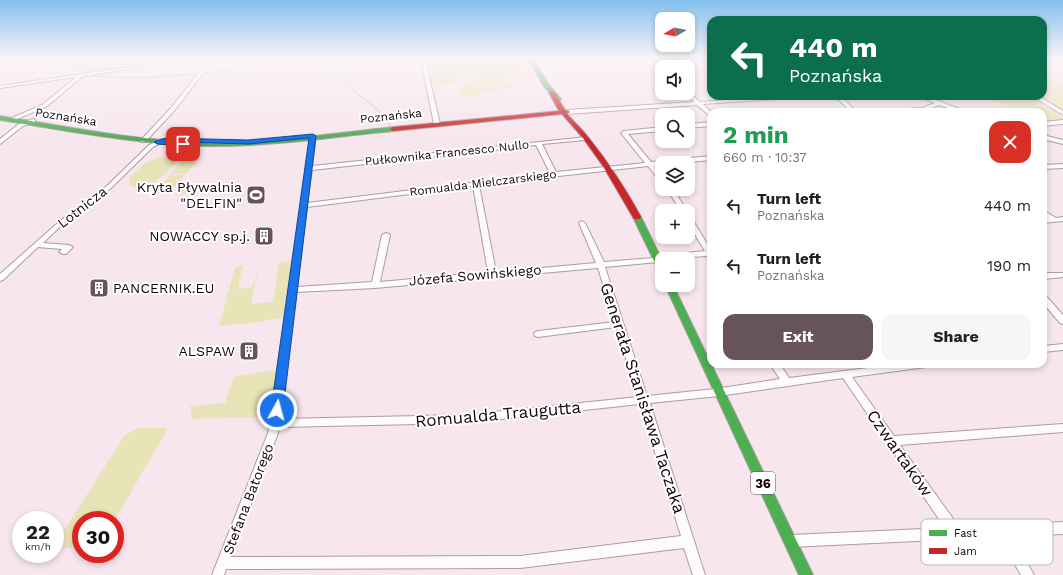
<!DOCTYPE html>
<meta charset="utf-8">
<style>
:root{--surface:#fff;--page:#f6f6f6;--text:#202124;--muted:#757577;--accent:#66535c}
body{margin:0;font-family:"Work Sans",sans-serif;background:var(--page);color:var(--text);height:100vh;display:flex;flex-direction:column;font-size:15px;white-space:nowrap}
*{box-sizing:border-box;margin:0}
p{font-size:13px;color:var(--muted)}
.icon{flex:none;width:22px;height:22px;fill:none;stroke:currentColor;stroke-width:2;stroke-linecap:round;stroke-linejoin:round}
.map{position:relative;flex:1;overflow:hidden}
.details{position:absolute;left:707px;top:108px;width:340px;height:260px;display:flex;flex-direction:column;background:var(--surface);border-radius:12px;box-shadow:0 2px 6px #0003}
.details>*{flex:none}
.guide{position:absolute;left:707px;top:16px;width:340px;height:84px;border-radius:12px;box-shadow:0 2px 6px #0003;background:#0b6e4f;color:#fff;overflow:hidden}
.needle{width:26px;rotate:261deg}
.tools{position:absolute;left:655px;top:12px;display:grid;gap:8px}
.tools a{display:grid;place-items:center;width:40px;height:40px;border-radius:8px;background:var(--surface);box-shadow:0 2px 6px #0003;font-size:20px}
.speed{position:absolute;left:12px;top:511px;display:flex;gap:8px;font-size:20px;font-weight:700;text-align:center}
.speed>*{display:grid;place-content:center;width:52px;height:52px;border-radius:50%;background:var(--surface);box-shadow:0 2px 6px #0003;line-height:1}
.speed small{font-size:10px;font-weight:400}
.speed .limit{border:6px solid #d22;background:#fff;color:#111}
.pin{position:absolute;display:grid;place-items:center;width:34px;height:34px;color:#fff;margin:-17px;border-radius:8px;box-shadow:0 2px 6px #0006}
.me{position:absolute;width:44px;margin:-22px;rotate:7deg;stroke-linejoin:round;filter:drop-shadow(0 0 3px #0008)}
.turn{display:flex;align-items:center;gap:14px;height:84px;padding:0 16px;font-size:18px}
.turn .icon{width:52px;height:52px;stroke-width:2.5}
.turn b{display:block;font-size:28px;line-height:34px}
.round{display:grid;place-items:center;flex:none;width:42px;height:42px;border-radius:12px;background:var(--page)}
.overview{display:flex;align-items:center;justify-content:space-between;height:68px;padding:0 16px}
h1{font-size:24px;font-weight:700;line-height:30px;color:#1e9e55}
.button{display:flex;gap:8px;margin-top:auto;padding:8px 16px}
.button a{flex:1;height:46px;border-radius:12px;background:var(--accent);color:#fff;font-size:16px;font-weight:700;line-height:46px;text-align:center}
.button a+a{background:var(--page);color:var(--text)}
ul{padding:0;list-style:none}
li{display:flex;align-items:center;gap:12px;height:60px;padding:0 16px}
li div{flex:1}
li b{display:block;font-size:15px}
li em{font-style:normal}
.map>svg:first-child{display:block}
</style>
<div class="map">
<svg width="1063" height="575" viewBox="0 0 1063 575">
<rect width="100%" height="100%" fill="#f7e6ed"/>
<path fill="#e9e3b8" d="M118,59H169L168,62L89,73L51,70L55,67H43L39,65Z
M427,59H488L497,62L501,59H523L526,66L522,75L507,76L513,88L485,91L480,95L463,97L459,88L478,77L466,74L452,84L432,86Z
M1043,77L1063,84V111L1038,96H1043Z
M978,96H1029L1063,117V120L1043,122V112H999L1010,107Z
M161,157L175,159L176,163C164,175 148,193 130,185L129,178L144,163Z
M184,159H199L186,174H170Z
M170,175H184L171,191H156Z
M216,183L213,191L176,195L179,187Z
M293,260L285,315L280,318L245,324L244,323L219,326L235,268L243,265L238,289L252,287L258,270L251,304L273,302L279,262Z
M278,369L273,410L261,417L192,419L190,406L225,403L234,377Z
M139,428H168L115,520H81V548H55V539L63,532L121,441L126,434Z"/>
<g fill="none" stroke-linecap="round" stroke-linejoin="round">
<path stroke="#8cd3f7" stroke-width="1" d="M323,62L356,93
M206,73L244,68L285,59
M90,76L141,78L196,74
M359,95L377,109L390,125"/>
<defs>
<path id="street" d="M183,59H196L83,76L46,107L12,121L7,120L42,105L76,77L0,88V86Z
M210,59H214L174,111L145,142H141V140L170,109Z
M421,59H425L440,124L439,125L434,124Z
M688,92L700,102L783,96H807L805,97L703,104L711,112V117L697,105L567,114L564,112L567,110L694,102L686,93H688Z
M835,96H840L857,112H851Z
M918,96H925L968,112H960L939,105L923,111L889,112L892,110L922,108L935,103Z
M1032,96H1038L1063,111V115Z
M33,119L35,120V122L23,126L0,144V139L19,124Z
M1063,120V124L1043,126V122Z
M711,122V126L688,128V124Z
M662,127V131L628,134L651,162L711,156V160L680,163H662V165L654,166L662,176V182L660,181L648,166L479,185L496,272L596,263L579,223L582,221L585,223L604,262L653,258L657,256L705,251L688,223V215L690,216L711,250V258L707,256L662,259L661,262H658L605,267L647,396L715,389L780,379L770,364H780L789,378L899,364H931L929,366L926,367L852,377L894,436L1063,424V432L900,445L959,527L1063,522V534L1012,536L1034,575H1021L999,537L791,547L787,545L785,541L787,537L791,535L945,528L843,378L719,396L650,403L705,575H693L684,548L520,568L226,569L224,575H212L268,433L311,135L316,136L312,166L587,137V139L585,140L542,144L556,172L645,163L621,133L624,131ZM536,145L550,173L307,203L312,170ZM473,186L488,272L380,282L390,235L386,233L382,235L372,282L297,287L307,207ZM598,268L615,322L538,331L535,332L534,334L535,336L538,337L616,327L638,397L465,415L280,419L296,292L375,288ZM640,404L681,536L520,556L231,557L278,433L279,427L465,423Z
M1043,135L1063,140V144L1043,139Z
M162,139L167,140L153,147L111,188L64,223L43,243L69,245L73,247L66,254H63L59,252L62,249L38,247L3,280L0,281V274L60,221L107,186L149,145Z
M1063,164V168L1043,169V165Z
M667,189H673L687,211H681Z
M1043,210L1056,218L1063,217V221L1043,223V219L1048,218L1043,215Z
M1043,273H1063V277L1043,279Z
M1043,295L1046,296L1063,315V324L1060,323L1043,303Z
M1063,344V350L1043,352V346Z"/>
<path id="fast" d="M529,59H534L548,84L561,99L560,100H556L543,85Z
M0,116C68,127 136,141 205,142C268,143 331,134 393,127L396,129L393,131C331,137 268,147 205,146C136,144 68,131 0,120Z
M634,215H640L641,217L662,260V272L658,269L633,217Z
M665,285H673L813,575H799Z"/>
<path id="jam" d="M552,91L555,93L565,110L569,111L570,112L567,114C574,122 582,129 588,137C608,162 626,189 641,217L640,219H634L603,166L583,138L562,114L393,131L390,129L393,127L559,111L549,93Z"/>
</defs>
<use href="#street" stroke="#ae9ba4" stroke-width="2"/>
<use href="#fast" stroke="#ae9ba4" stroke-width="2"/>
<use href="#jam" stroke="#ae9ba4" stroke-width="2"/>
<use href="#street" fill="#fefbfc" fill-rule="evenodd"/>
<use href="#fast" fill="#4caf50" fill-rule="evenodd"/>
<use href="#jam" fill="#c62828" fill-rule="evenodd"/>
<path stroke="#cdc8ca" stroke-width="1" stroke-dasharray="3 3" stroke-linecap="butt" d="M2,65L87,59
M0,71C40,70 79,76 118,77C173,79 227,71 281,59"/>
</g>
<linearGradient id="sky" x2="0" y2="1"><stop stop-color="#83c0ee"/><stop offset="0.42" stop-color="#fbf4f7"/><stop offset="1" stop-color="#fbf4f7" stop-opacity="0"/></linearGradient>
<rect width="1063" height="140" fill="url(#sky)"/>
<path fill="#1a73e8" stroke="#114b97" d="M313,134L316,136L283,410L281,413H273L271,410L309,138L248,144L185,142V145L183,146L157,144L154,142L166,138L248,140Z"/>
<defs>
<symbol id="stadium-square" viewBox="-11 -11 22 22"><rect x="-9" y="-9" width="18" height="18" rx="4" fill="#66535c" stroke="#fff"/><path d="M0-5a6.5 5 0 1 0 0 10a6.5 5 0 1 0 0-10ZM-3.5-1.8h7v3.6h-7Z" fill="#fff"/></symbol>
<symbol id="building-square" viewBox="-11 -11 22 22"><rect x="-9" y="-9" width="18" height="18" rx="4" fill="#66535c" stroke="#fff"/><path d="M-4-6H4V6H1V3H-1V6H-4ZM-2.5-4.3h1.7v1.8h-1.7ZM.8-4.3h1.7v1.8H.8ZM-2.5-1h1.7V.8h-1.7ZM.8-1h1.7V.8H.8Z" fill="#fff"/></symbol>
</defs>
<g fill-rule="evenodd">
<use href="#stadium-square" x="245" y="184" width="22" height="22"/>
<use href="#building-square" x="253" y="225" width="22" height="22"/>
<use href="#building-square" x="88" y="277" width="22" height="22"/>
<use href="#building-square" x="238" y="340" width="22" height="22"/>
</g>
<g text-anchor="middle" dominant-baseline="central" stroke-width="4" stroke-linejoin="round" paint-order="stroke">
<g font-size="12" fill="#18040e" stroke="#fff">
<text transform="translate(391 116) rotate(-6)">Poznańska</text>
<text transform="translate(66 117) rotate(9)">Poznańska</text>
<text transform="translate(447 153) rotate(-6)">Pułkownika Francesco Nullo</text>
<text transform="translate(483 183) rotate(-7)">Romualda Mielczarskiego</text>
</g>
<rect fill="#fff" stroke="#5d4f56" stroke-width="1" x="751" y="472" width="24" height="22" rx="3"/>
<g font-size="13" font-weight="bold" fill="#18040e">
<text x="763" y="483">36</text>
</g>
<g font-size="14" fill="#18040e" stroke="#fff" text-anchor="end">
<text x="242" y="187">Kryta Pływalnia<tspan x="242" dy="16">"DELFIN"</tspan></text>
<text x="250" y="236">NOWACCY sp.j.</text>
<text x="113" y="288" text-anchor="start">PANCERNIK.EU</text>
<text x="235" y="351">ALSPAW</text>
</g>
<g font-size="14" fill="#18040e" stroke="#fff">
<text transform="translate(82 207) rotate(-38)">Lotnicza</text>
<text transform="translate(475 275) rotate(-5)">Józefa Sowińskiego</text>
<text transform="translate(248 499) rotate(-69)">Stefana Batorego</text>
</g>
<g font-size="17" fill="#18040e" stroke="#fff">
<text transform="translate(643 398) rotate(72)">Generała Stanisława Taczaka</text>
<text transform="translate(498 414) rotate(-5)">Romualda Traugutta</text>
<text transform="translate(900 453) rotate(55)">Czwartaków</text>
</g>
</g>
<rect x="921" y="519" width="132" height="46" rx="6" fill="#fff" stroke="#bab4b7" stroke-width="1"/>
<rect x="929" y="530" width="18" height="6" fill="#4caf50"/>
<rect x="929" y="548" width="18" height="6" fill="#c62828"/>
<g font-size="11" fill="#18040e">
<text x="954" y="537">Fast</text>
<text x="954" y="555">Jam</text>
</g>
</svg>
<div class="tools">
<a><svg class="needle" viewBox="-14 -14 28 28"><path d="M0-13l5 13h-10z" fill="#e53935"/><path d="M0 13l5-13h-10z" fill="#757577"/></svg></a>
<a><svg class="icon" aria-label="sound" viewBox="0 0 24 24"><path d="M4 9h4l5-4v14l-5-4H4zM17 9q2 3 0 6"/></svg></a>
<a><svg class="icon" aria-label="search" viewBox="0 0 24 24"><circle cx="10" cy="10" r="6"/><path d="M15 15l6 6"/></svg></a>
<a><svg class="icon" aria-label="layers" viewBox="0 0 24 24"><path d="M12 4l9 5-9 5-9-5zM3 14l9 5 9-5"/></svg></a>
<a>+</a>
<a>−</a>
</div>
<div class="speed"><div>22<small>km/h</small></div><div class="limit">30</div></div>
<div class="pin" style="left:183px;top:144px;background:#d93025"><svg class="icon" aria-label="arrive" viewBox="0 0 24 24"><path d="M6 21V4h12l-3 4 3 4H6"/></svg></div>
<svg class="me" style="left:277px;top:410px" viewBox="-20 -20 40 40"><circle r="17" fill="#1a73e8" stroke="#fff" stroke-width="3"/><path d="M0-11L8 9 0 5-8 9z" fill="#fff"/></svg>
<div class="guide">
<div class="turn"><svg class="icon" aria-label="left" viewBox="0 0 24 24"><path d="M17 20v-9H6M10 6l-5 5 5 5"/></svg><div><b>440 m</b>Poznańska</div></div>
</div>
<section class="details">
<div class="overview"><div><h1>2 min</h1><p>660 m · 10:37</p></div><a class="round" style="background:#d93025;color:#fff"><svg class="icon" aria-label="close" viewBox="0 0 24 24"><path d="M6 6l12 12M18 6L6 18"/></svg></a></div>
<ul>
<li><svg class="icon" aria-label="left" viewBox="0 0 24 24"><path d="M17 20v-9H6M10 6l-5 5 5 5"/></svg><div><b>Turn left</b><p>Poznańska</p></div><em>440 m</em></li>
<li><svg class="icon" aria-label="left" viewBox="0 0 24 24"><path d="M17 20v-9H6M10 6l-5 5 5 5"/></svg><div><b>Turn left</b><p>Poznańska</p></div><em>190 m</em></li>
</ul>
<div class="button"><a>Exit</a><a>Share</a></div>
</section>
</div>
